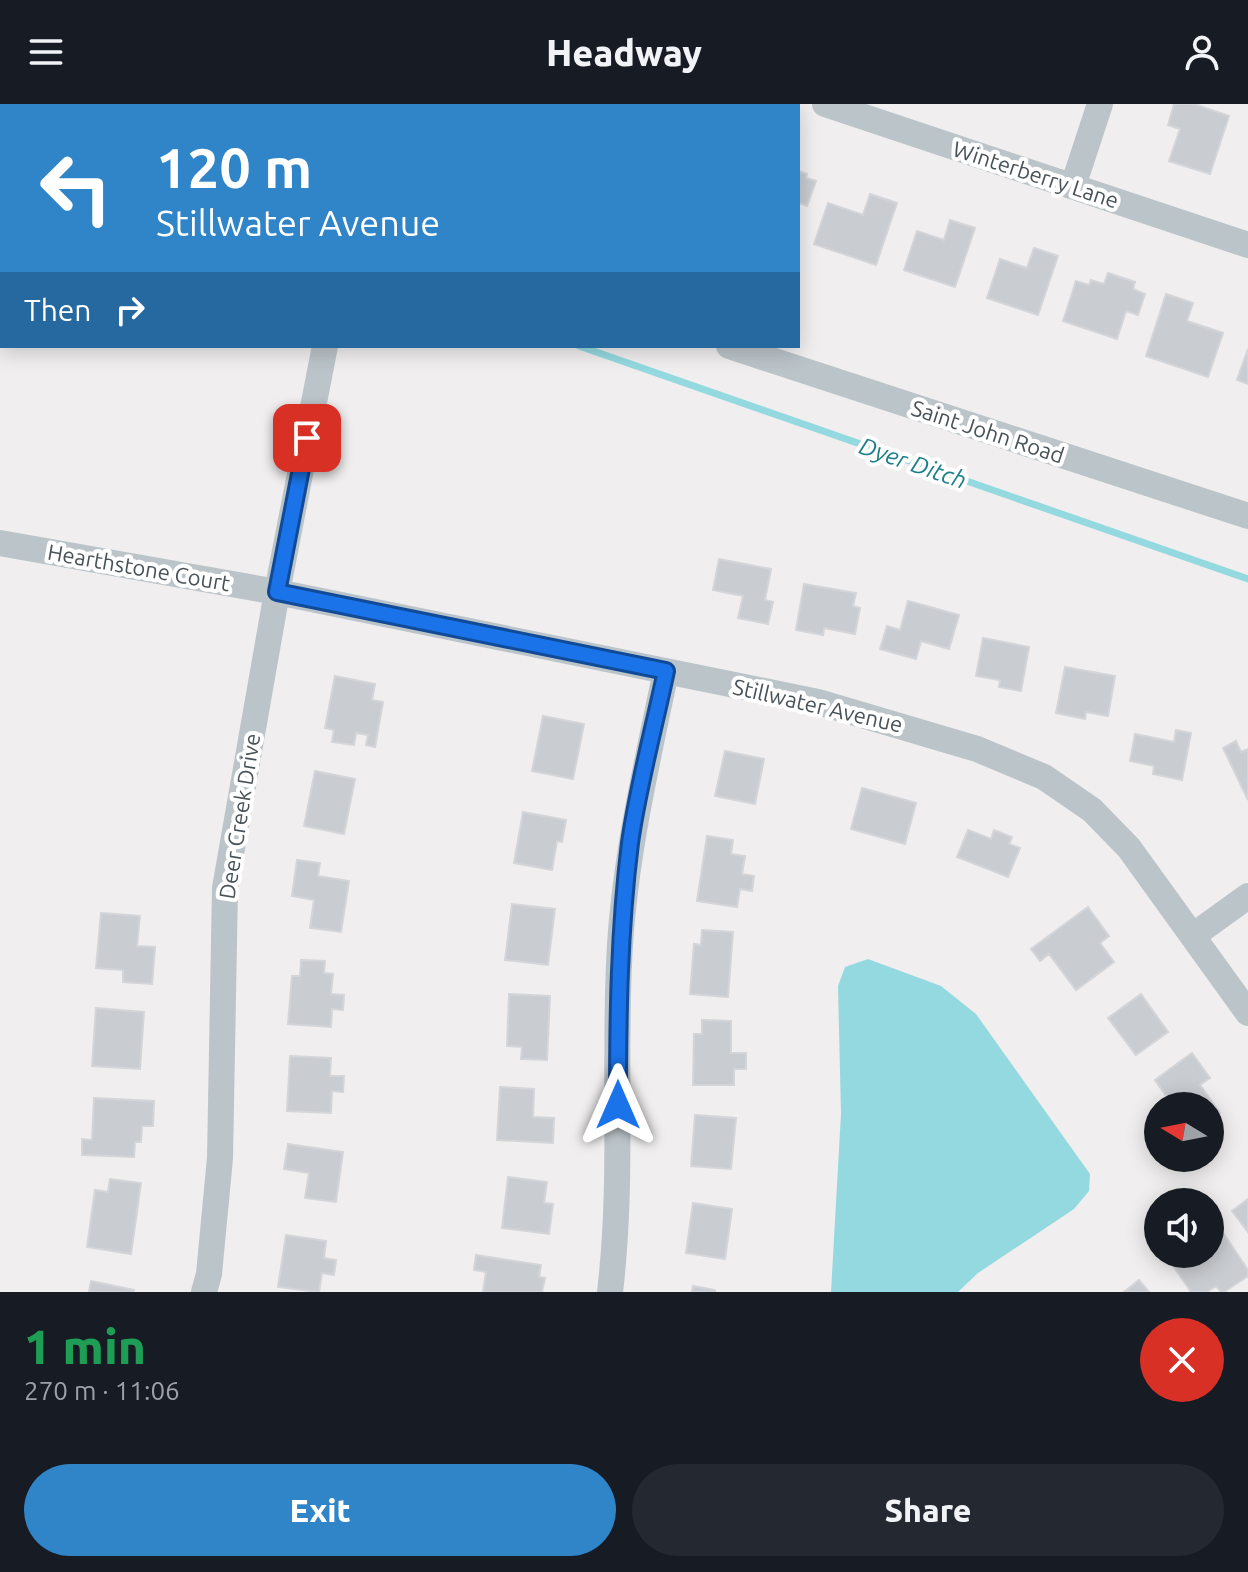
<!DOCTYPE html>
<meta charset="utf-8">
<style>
:root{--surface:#171b24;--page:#242831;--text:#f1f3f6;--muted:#9ea1a6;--accent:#3084c8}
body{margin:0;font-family:Ubuntu,sans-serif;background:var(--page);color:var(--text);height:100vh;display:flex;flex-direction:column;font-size:30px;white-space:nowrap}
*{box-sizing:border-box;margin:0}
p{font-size:26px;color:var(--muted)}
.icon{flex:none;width:44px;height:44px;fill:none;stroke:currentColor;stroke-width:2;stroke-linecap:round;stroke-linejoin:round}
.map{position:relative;height:1188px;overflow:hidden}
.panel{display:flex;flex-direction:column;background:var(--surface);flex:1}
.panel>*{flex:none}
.banner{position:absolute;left:0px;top:0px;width:800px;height:244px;box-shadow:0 4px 20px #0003;background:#3084c8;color:#fff;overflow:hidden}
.needle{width:52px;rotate:280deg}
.controls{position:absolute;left:1144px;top:988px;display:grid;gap:16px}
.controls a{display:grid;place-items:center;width:80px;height:80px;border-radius:50%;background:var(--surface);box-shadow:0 4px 20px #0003;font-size:40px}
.pin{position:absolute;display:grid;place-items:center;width:68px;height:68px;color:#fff;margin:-34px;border-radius:16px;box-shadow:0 4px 12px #0006}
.me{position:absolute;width:88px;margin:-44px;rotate:0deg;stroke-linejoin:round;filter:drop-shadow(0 0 6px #0008)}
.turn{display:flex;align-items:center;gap:28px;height:168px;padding:0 24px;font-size:36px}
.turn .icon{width:104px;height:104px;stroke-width:2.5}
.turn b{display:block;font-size:56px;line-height:68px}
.then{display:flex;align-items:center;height:76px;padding:0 24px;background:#0003;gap:16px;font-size:30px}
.round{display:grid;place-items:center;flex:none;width:84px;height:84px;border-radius:42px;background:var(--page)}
.head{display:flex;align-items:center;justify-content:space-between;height:136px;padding:0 24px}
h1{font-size:48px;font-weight:800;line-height:60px;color:#1e9e55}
.action{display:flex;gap:16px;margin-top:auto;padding:16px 24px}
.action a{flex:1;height:92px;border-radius:48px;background:var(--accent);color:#fff;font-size:32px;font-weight:800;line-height:92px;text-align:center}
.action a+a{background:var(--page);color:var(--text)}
header{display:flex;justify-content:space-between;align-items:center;height:104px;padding:0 24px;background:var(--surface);font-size:36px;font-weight:800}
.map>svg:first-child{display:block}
</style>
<header><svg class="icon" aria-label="menu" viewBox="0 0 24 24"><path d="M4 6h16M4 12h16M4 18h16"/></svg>Headway<svg class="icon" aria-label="person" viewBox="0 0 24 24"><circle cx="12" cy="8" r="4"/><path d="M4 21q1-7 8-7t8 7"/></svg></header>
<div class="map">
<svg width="1248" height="1188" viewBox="0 0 1248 1188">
<rect width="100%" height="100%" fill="#f0eeee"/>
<path fill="#c2e9cc" d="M0,0H346L2,2V43Z"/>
<path fill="#94d9e0" d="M868,855L941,882L976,910L1090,1070L1089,1087L1074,1105L978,1169L958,1188H831L841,1010L838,882L845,863Z"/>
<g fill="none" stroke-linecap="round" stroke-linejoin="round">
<path stroke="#94d9e0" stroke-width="7" d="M0,47L2,48
M579,242L1248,475"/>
</g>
<path fill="#c9ccd0" stroke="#d3d5d9" stroke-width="2" d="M448,0H492L494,2H446Z
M502,0H538L540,2H500Z
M1174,0H1194L1229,12L1210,70L1169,57L1180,25L1168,21Z
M798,67L807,70L806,74L816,77L807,102L800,99L798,104Z
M870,90L897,99L876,161L814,140L828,99L863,111Z
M950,116L975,124L955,183L904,166L917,127L944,136Z
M1034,144L1058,152L1038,211L987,194L1000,155L1027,164Z
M1108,169L1135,178L1133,185L1145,190L1138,211L1126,207L1117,235L1063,217L1076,177L1089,181L1091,176L1104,180Z
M1166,190L1193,199L1187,217L1223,229L1208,273L1146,252Z
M1248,245V280L1237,276Z
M719,455L771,465L765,496L773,498L768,520L738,514L743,492L713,486Z
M804,480L856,489L853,502L860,504L855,530L824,524L823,531L796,526Z
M908,497L959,511L949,545L921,537L916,555L880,545L887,522L900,526Z
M983,534L1029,543L1021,587L999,583L1000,576L976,572Z
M1065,563L1115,572L1108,612L1086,608L1085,615L1056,609Z
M335,572L375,580L372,596L383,598L375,643L366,641L368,631L356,629L354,641L332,638L334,626L325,624Z
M543,612L584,620L573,675L532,667Z
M1176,626L1191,629L1182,676L1153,670L1154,662L1130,657L1135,630L1174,638Z
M1236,637L1241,648L1248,645V696L1223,644Z
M725,647L764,655L755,700L715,692Z
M315,667L355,675L344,730L304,722Z
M862,684L916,699L905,740L851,725Z
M523,708L566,716L562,738L557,737L552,766L514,759Z
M968,726L991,735L994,726L1012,733L1009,740L1020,744L1008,773L957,753Z
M707,732L733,736L731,750L745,752L742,770L754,772L752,787L740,785L737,803L697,797Z
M297,756L320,759L318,772L349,777L341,828L310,824L314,796L292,792Z
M512,800L555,805L548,861L505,856Z
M1088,803L1109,832L1100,839L1114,858L1076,886L1049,850L1040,857L1031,845Z
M101,809L140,812L137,842L155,843L152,880L123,878V866L96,864Z
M702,826L733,828L728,893L690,890L694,840L701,841Z
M301,856L325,857L324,869L333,870L331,890L344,891L343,906L332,905L331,923L288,920L292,872H300Z
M509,890L550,892L547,956L521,955L522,943L507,942Z
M1141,890L1168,928L1136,951L1108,914Z
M96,904L144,908L140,965L92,962Z
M702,916L731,917V949H746V965H734V981H693L694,930H702Z
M1192,949L1210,974L1200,981L1220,1009L1210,1017V1002H1173L1155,976Z
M290,952L331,954L330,972H344L343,988L332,987L331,1009L287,1007Z
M500,983L534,985L533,1013L554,1014L553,1039L497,1036Z
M94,994L154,997L153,1022H142L141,1038H135L134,1053L82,1051V1035L92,1036Z
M695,1011L736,1014L731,1065L691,1062Z
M288,1040L343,1048L336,1098L305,1094L309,1069L284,1065Z
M508,1073L547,1078L544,1099L553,1100L549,1130L502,1124Z
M110,1075L141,1079L131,1150L87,1143L95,1086L108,1088Z
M1248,1095V1128L1232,1107Z
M693,1099L732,1105L725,1155L686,1149Z
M1212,1112L1248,1166V1172L1224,1188H1221L1216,1182L1207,1188H1191L1169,1156L1178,1150H1210Z
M286,1131L326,1137L324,1154L336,1156L334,1171L322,1169L319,1188L278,1183Z
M476,1151L541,1161L539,1173L545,1174L542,1188H483L486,1168L474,1166Z
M1139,1176L1149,1188H1124Z
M91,1177L134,1186L133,1188H89Z
M693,1182L715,1186V1188H692Z"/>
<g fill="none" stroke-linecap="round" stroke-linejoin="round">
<path stroke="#bbc4c9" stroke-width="26" d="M825,0L1248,141
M371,2V0
M1073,82L1100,0
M729,242L1248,412
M0,439L277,488L818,598L977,645L1044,673L1092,706L1129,744L1248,909
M1194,831L1248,792
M204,1188L209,1170L220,1054L225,784L277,488L325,242
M610,1188C623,1079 614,969 619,860C623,760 646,664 666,567"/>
</g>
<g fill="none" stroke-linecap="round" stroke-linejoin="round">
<defs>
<path id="route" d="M307,334L277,488L666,567C654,624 638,682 630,739C619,827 618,913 618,1001"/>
</defs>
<use href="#route" stroke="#114b97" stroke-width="20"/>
<use href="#route" stroke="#1a73e8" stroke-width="14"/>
</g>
<g text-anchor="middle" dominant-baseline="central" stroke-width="8" stroke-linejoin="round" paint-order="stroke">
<g font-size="22" fill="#485359" stroke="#fff">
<text transform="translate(1036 70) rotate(18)">Winterberry Lane</text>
<text transform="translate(988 327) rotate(18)">Saint John Road</text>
<text transform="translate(139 463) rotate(10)">Hearthstone Court</text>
<text transform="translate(818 601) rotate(13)">Stillwater Avenue</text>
<text transform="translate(239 712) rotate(-81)">Deer Creek Drive</text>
</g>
<g font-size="24" font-style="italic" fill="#1d7f89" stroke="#fff">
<text transform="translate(913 359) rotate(19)">Dyer Ditch</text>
</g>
</g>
</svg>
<div class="controls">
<a><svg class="needle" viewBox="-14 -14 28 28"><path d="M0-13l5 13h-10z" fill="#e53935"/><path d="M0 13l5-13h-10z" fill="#9ea1a6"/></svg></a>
<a><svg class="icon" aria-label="sound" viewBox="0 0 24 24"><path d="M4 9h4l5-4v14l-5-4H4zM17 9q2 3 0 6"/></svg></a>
</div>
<div class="pin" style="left:307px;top:334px;background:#d93025"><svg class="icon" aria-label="arrive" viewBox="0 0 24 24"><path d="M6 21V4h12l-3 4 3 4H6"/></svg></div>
<svg class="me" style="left:618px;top:1001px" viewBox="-20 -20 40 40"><path d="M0-17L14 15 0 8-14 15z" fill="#1a73e8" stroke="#fff" stroke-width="4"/></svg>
<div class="banner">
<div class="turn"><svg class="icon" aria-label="left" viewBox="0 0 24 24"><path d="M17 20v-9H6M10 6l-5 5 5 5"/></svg><div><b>120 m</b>Stillwater Avenue</div></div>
<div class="then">Then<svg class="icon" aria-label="right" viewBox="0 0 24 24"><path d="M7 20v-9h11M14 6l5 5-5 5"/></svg></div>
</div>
</div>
<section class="panel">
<div class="head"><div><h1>1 min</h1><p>270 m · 11:06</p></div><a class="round" style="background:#d93025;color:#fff"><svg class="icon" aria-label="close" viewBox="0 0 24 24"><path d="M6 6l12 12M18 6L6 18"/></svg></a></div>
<div class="action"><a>Exit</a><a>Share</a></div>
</section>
